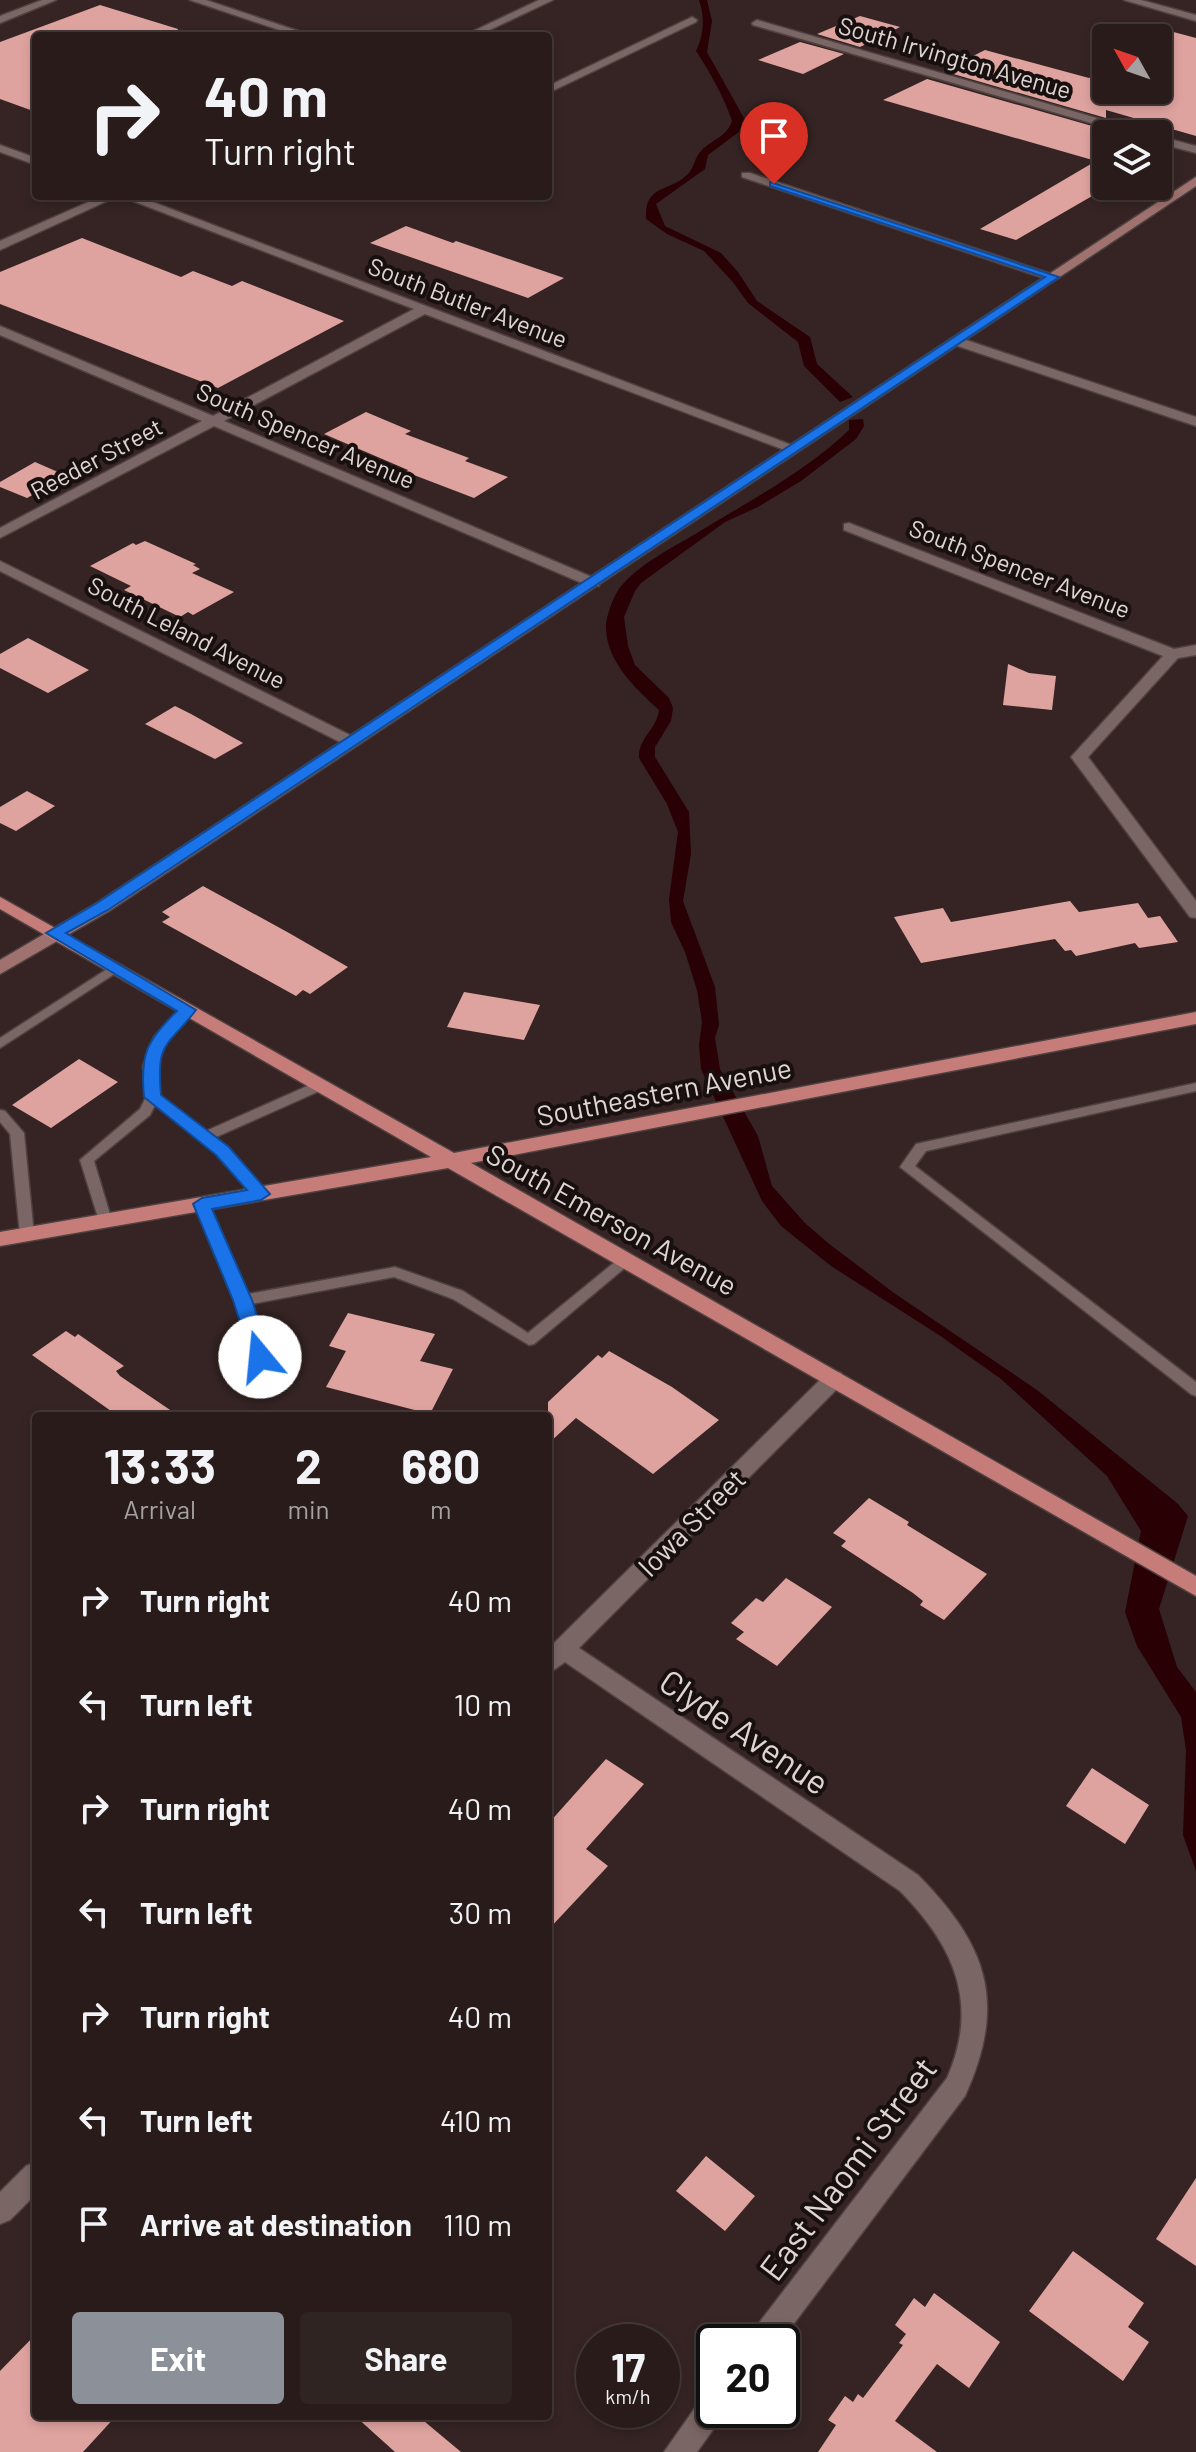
<!DOCTYPE html>
<html lang="en">
<head>
<meta charset="utf-8">
<style>
	:root { --surface:#281b1a; --page:#302423; --text:#f1f3f6; --muted:#a5a1a2; --line:#443939; --accent:#8c9099 }
	body { margin:0; font-family:Barlow,sans-serif; background:var(--page); color:var(--text); height:100vh; display:flex; flex-direction:column; font-size:30px; white-space:nowrap }
	* { box-sizing:border-box; margin:0 }
	p { font-size:26px; color:var(--muted) }
	.icon { flex:none; width:44px; height:44px; fill:none; stroke:currentColor; stroke-width:2; stroke-linecap:round; stroke-linejoin:round }
	.map { position:relative; flex:1; overflow:hidden }
	.details { position:absolute; left:32px; top:1412px; width:520px; height:1008px; display:flex; flex-direction:column; background:var(--surface); border-radius:8px; box-shadow:0 4px 12px #0003,0 0 0 2px var(--line) }
	.details>* { flex:none }
	.guide { position:absolute; left:32px; top:32px; width:520px; height:168px; border-radius:8px; box-shadow:0 4px 12px #0003,0 0 0 2px var(--line); background:#281b1a; color:var(--text); overflow:hidden }
	.needle { width:52px; rotate:310deg }
	.fabs { position:absolute; left:1092px; top:24px; display:grid; gap:16px }
	.fabs a { display:grid; place-items:center; width:80px; height:80px; border-radius:8px; background:var(--surface); box-shadow:0 4px 12px #0003,0 0 0 2px var(--line); font-size:40px }
	.speed { position:absolute; left:576px; top:2324px; display:flex; gap:16px; font-size:40px; font-weight:700; text-align:center }
	.speed>* { display:grid; place-content:center; width:104px; height:104px; border-radius:50%; background:var(--surface); box-shadow:0 4px 12px #0003,0 0 0 2px var(--line); line-height:1 }
	.speed small { font-size:20px; font-weight:400 }
	.speed .limit { border:4px solid #111; border-radius:12px; background:#fff; color:#111 }
	.pin { position:absolute; display:grid; place-items:center; width:68px; height:68px; color:#fff; margin:-82px -34px; border-radius:50% 50% 50% 0; rotate:-45deg; box-shadow:0 0 8px #0007 }
	.pin .icon { rotate:45deg }
	.me { position:absolute; width:88px; margin:-44px; rotate:343deg; stroke-linejoin:round; filter:drop-shadow(0 0 6px #0008) }
	.turn { display:flex; align-items:center; gap:28px; height:168px; padding:0 40px; font-size:36px }
	.turn .icon { width:104px; height:104px; stroke-width:2.5 }
	.turn b { display:block; font-size:56px; line-height:68px }
	.eta { display:flex; justify-content:space-evenly; align-items:center; height:136px; text-align:center }
	.eta b { font-size:48px; font-weight:700; line-height:56px }
	.cta { display:flex; gap:16px; margin-top:auto; padding:16px 40px }
	.cta a { flex:1; height:92px; border-radius:8px; background:var(--accent); color:#fff; font-size:32px; font-weight:700; line-height:92px; text-align:center }
	.cta a+a { background:var(--page); color:var(--text) }
	ul { padding:0; list-style:none }
	li { display:flex; align-items:center; gap:24px; height:104px; padding:0 40px }
	li div { flex:1 }
	li b { display:block; font-size:30px }
	li em { font-style:normal }
	.map>svg:first-child { display:block }
	.water { fill:#290003 }
	.building { fill:#dfa39f }
	.lines { fill:none; stroke-linecap:round; stroke-linejoin:round }
	.lane-casing { stroke:#4f4140; stroke-width:3 }
	.street-casing { stroke:#4f4140; stroke-width:3 }
	.secondary-casing { stroke:#4f4140; stroke-width:3 }
	.primary-casing { stroke:#4f4140; stroke-width:3 }
	.lane { fill:#7a6664; fill-rule:evenodd }
	.street { fill:#7a6664; fill-rule:evenodd }
	.secondary { fill:#a0726f; fill-rule:evenodd }
	.primary { fill:#c67d7a; fill-rule:evenodd }
	.route { fill:#1a73e8; stroke:#114b97; stroke-width:2 }
	.labels { text-anchor:middle; dominant-baseline:central; stroke-width:8; stroke-linejoin:round; paint-order:stroke }
	.far-street-label { font-size:24px; fill:#e1d5d4; stroke:#17100f }
	.street-label { font-size:28px; fill:#e1d5d4; stroke:#17100f }
	.near-street-label { font-size:34px; fill:#e1d5d4; stroke:#17100f }
</style>
</head>
<body>
<div class="map">
<svg width="1196" height="2452" viewBox="0 0 1196 2452">
	<rect width="100%" height="100%" fill="#352423"/>
	<!-- water -->
	<path class="water" d="M699,0H707L712,21L707,52L744,118L739,132L708,155L705,169L656,204L665,226L721,253L738,272L757,301L810,337L817,364L853,397L840,402L804,366L798,342L748,303L732,281L704,251L667,234L646,219C644,183 671,193 689,173C694,167 695,157 701,151C712,139 726,138 732,121C723,95 711,74 696,51C704,35 705,17 699,0Z
		M863,419L864,426L856,439L801,481L758,507L725,522L641,583L635,591L624,617L628,646L635,665L669,698L673,708L671,721L655,747V757L689,812L691,854L683,901L715,987L719,1025L715,1038L720,1069L758,1136L772,1186L805,1223L828,1243L894,1293L1037,1390L1177,1503L1188,1516L1159,1609L1177,1667L1196,1692V1871L1183,1835L1186,1750L1181,1717L1137,1646L1125,1612L1141,1531L1107,1476L1001,1379L939,1335L831,1266L781,1226L762,1201L701,1069L699,1045L702,1022L697,990L685,952L671,922L669,899L678,832L667,804L639,758C638,738 657,729 659,710C636,689 608,663 606,630C605,618 614,594 622,585C640,564 668,550 692,536C745,503 803,474 849,430V420Z"/>
	<!-- building -->
	<path class="building" d="M100,5L178,29L177,36H36V112L0,99V42Z
		M860,16L900,27L860,47L817,34Z
		M1166,30L1196,38V136L1106,110V118L943,71L985,50L1089,78L1106,68V90H1158V38H1154Z
		M800,42L844,54L803,74L758,60Z
		M927,79L1106,130V188L1016,240L980,229L1096,161L883,100Z
		M406,226L453,243L456,241L564,278L528,298L370,243Z
		M82,238L181,277L193,271L232,286L242,281L344,321L218,388L0,304V272Z
		M366,412L411,431L405,434L469,458L465,461L508,477L474,498L406,472L408,470L324,434Z
		M35,462L67,476L27,498L0,487V482Z
		M145,541L196,564L193,565L200,569L192,573L234,592L193,615L188,612L180,617L124,590L131,586L90,566L133,543L136,545Z
		M28,638L89,670L48,693L0,668V654Z
		M1008,664L1029,673L1056,676L1052,710L1003,705Z
		M175,706L191,714L243,743L215,759L145,724Z
		M27,791L55,806L16,831L0,823V807Z
		M203,886L289,933L348,967L310,994L303,990L296,996L162,922L170,917L162,912Z
		M1070,901L1079,912L1138,903L1148,918L1160,916L1178,942L1139,948L1135,943L1076,956L1071,950L1065,951L1055,939L921,963L894,917L943,908L951,922Z
		M464,992L540,1005L524,1040L447,1027Z
		M79,1059L118,1082L51,1128L12,1105Z
		M348,1313L435,1334L420,1361L453,1369L430,1414L326,1387L346,1351L329,1346Z
		M66,1331L75,1337L78,1334L124,1366L116,1371L120,1376L179,1416H118L32,1355Z
		M609,1351L672,1387L719,1420L653,1474L576,1418L548,1444V1402L598,1355L602,1358Z
		M869,1498L909,1522L907,1525L987,1574L944,1620L920,1605L923,1601L913,1593L841,1546L846,1541L833,1533Z
		M786,1578L832,1607L777,1666L736,1639L744,1632L731,1623L756,1598L763,1602Z
		M606,1759L644,1784L586,1849L608,1866L548,1930V1824Z
		M1092,1768L1149,1805L1125,1844L1066,1806Z
		M706,2156L755,2196L725,2231L676,2191Z
		M1196,2178V2266L1156,2239Z
		M1073,2251L1144,2303L1128,2327L1149,2342L1123,2381L1029,2311Z
		M934,2293L1000,2342L969,2388L937,2364L895,2421L937,2452H818L836,2425L828,2420L845,2396L853,2402L858,2394L863,2398L903,2345L899,2343L906,2334L895,2325L914,2298L925,2307Z
		M36,2334V2416H116L83,2452H0V2371Z
		M355,2416H418L461,2452H395Z"/>
	<g class="lines">
		<!-- lane casing -->
		<g class="lane-casing">
			<path id="lane" d="M115,964L121,968L119,971L0,1048V1038Z
				M187,1006L193,1010L166,1039L157,1066L159,1095L206,1131L314,1083L319,1082L326,1086L324,1089L214,1138L227,1148L266,1191L268,1194L261,1199L256,1197L217,1154L155,1105L150,1115L94,1161L112,1221L110,1224H100L80,1160L140,1109L146,1097L143,1066L154,1037L182,1007Z
				M1196,1083V1091L926,1151L915,1166L1196,1382V1396L1191,1394L900,1167L916,1144Z
				M0,1110L5,1111L24,1133L34,1235L27,1240L20,1235L10,1134L0,1122Z
				M202,1199L209,1204L248,1294L395,1267L463,1291L528,1333L621,1257H631L633,1261L534,1344L529,1345L453,1299L394,1277L251,1304L267,1357L265,1361H255L253,1357L236,1300L195,1204Z"/>
		</g>
		<!-- street casing -->
		<g class="street-casing">
			<path id="street" d="M42,0H56L0,23V16Z
				M190,0H206L313,36H297Z
				M539,0H553L477,36H463Z
				M1124,0H1141L1196,15V21Z
				M692,17L697,20L696,22L548,93V86Z
				M757,20L1145,132L1147,134H1129L753,25L752,23Z
				M1158,136L1196,146V153L1158,143Z
				M0,145L36,158V165L0,152Z
				M742,173H750L1060,277L1050,280L742,177Z
				M102,196H118L0,250V241Z
				M120,196H137L802,449L790,452L425,314L224,421L599,580V586H589L214,426L0,538V528L202,421L0,335V326L213,416L414,309Z
				M957,337L1196,417V426L952,344L951,341Z
				M849,523L1174,649L1196,645V655L1178,658L1088,757L1196,901V918L1190,917L1071,757L1163,656L844,530V524Z
				M0,561L358,739L360,742L358,745H346L0,571Z
				M834,1371L841,1373L845,1379L841,1385L579,1648L918,1875C988,1946 1007,2003 965,2096L780,2342H748L752,2332L947,2078C980,2003 954,1946 900,1891L565,1662L548,1674V1649L827,1373Z
				M36,2162V2194L10,2220L0,2224V2192L26,2166Z
				M714,2390V2410H727L697,2452H664L704,2395Z"/>
		</g>
		<!-- secondary casing -->
		<g class="secondary-casing">
			<path id="secondary" d="M1196,177V186L109,911L0,974V960L97,903Z"/>
		</g>
		<!-- primary casing -->
		<g class="primary-casing">
			<path id="primary" d="M0,897L454,1153L1196,1012V1024L471,1163L1196,1576V1596L448,1168L0,1246V1232L431,1157L0,909Z"/>
		</g>
		<!-- lane -->
		<use href="#lane" class="lane"/>
		<!-- street -->
		<use href="#street" class="street"/>
		<!-- secondary -->
		<use href="#secondary" class="secondary"/>
		<!-- primary -->
		<use href="#primary" class="primary"/>
	</g>
	<!-- route -->
	<path class="route" d="M770,182L1059,277L108,910L66,933L196,1010C167,1048 156,1040 161,1095L229,1147L270,1194L261,1200L212,1209L252,1300L270,1357L267,1362H253L233,1300L193,1204L202,1198L247,1190L216,1155L144,1097C140,1055 146,1041 177,1011L46,933L97,903L1045,277L770,186Z"/>
	<g class="labels">
		<!-- far-street labels -->
		<g class="far-street-label">
			<text transform="translate(955 57) rotate(16)">South Irvington Avenue</text>
			<text transform="translate(468 302) rotate(21)">South Butler Avenue</text>
			<text transform="translate(306 435) rotate(23)">South Spencer Avenue</text>
			<text transform="translate(96 458) rotate(-28)">Reeder Street</text>
			<text transform="translate(1020 568) rotate(21)">South Spencer Avenue</text>
			<text transform="translate(187 632) rotate(27)">South Leland Avenue</text>
		</g>
		<!-- street labels -->
		<g class="street-label">
			<text transform="translate(664 1091) rotate(-11)">Southeastern Avenue</text>
			<text transform="translate(612 1219) rotate(29)">South Emerson Avenue</text>
			<text transform="translate(691 1522) rotate(-45)">Iowa Street</text>
		</g>
		<!-- near-street labels -->
		<g class="near-street-label">
			<text transform="translate(745 1731) rotate(34)">Clyde Avenue</text>
			<text transform="translate(847 2168) rotate(-53)">East Naomi Street</text>
		</g>
	</g>
</svg>
<div class="fabs">
<a><svg class="needle" viewBox="-14 -14 28 28"><path d="M0-13l5 13h-10z" fill="#e53935"/><path d="M0 13l5-13h-10z" fill="#a5a1a2"/></svg></a>
<a><svg class="icon" aria-label="layers" viewBox="0 0 24 24"><path d="M12 4l9 5-9 5-9-5zM3 14l9 5 9-5"/></svg></a>
</div>
<div class="speed"><div>17<small>km/h</small></div><div class="limit">20</div></div>
<div class="pin" style="left:774px;top:184px;background:#d93025"><svg class="icon" aria-label="arrive" viewBox="0 0 24 24"><path d="M6 21V4h12l-3 4 3 4H6"/></svg></div>
<svg class="me" style="left:260px;top:1357px" viewBox="-20 -20 40 40"><circle r="19" fill="#fff"/><path d="M0-13L10 11 0 6-10 11z" fill="#1a73e8"/></svg>
<div class="guide">
<div class="turn"><svg class="icon" aria-label="right" viewBox="0 0 24 24"><path d="M7 20v-9h11M14 6l5 5-5 5"/></svg><div><b>40 m</b>Turn right</div></div>
</div>
<section class="details">
<div class="eta">
<div><b>13:33</b><p>Arrival</p></div>
<div><b>2</b><p>min</p></div>
<div><b>680</b><p>m</p></div>
</div>
<ul>
<li><svg class="icon" aria-label="right" viewBox="0 0 24 24"><path d="M7 20v-9h11M14 6l5 5-5 5"/></svg><div><b>Turn right</b></div><em>40 m</em></li>
<li><svg class="icon" aria-label="left" viewBox="0 0 24 24"><path d="M17 20v-9H6M10 6l-5 5 5 5"/></svg><div><b>Turn left</b></div><em>10 m</em></li>
<li><svg class="icon" aria-label="right" viewBox="0 0 24 24"><path d="M7 20v-9h11M14 6l5 5-5 5"/></svg><div><b>Turn right</b></div><em>40 m</em></li>
<li><svg class="icon" aria-label="left" viewBox="0 0 24 24"><path d="M17 20v-9H6M10 6l-5 5 5 5"/></svg><div><b>Turn left</b></div><em>30 m</em></li>
<li><svg class="icon" aria-label="right" viewBox="0 0 24 24"><path d="M7 20v-9h11M14 6l5 5-5 5"/></svg><div><b>Turn right</b></div><em>40 m</em></li>
<li><svg class="icon" aria-label="left" viewBox="0 0 24 24"><path d="M17 20v-9H6M10 6l-5 5 5 5"/></svg><div><b>Turn left</b></div><em>410 m</em></li>
<li><svg class="icon" aria-label="arrive" viewBox="0 0 24 24"><path d="M6 21V4h12l-3 4 3 4H6"/></svg><div><b>Arrive at destination</b></div><em>110 m</em></li>
</ul>
<div class="cta"><a>Exit</a><a>Share</a></div>
</section>
</div>
</body>
</html>
